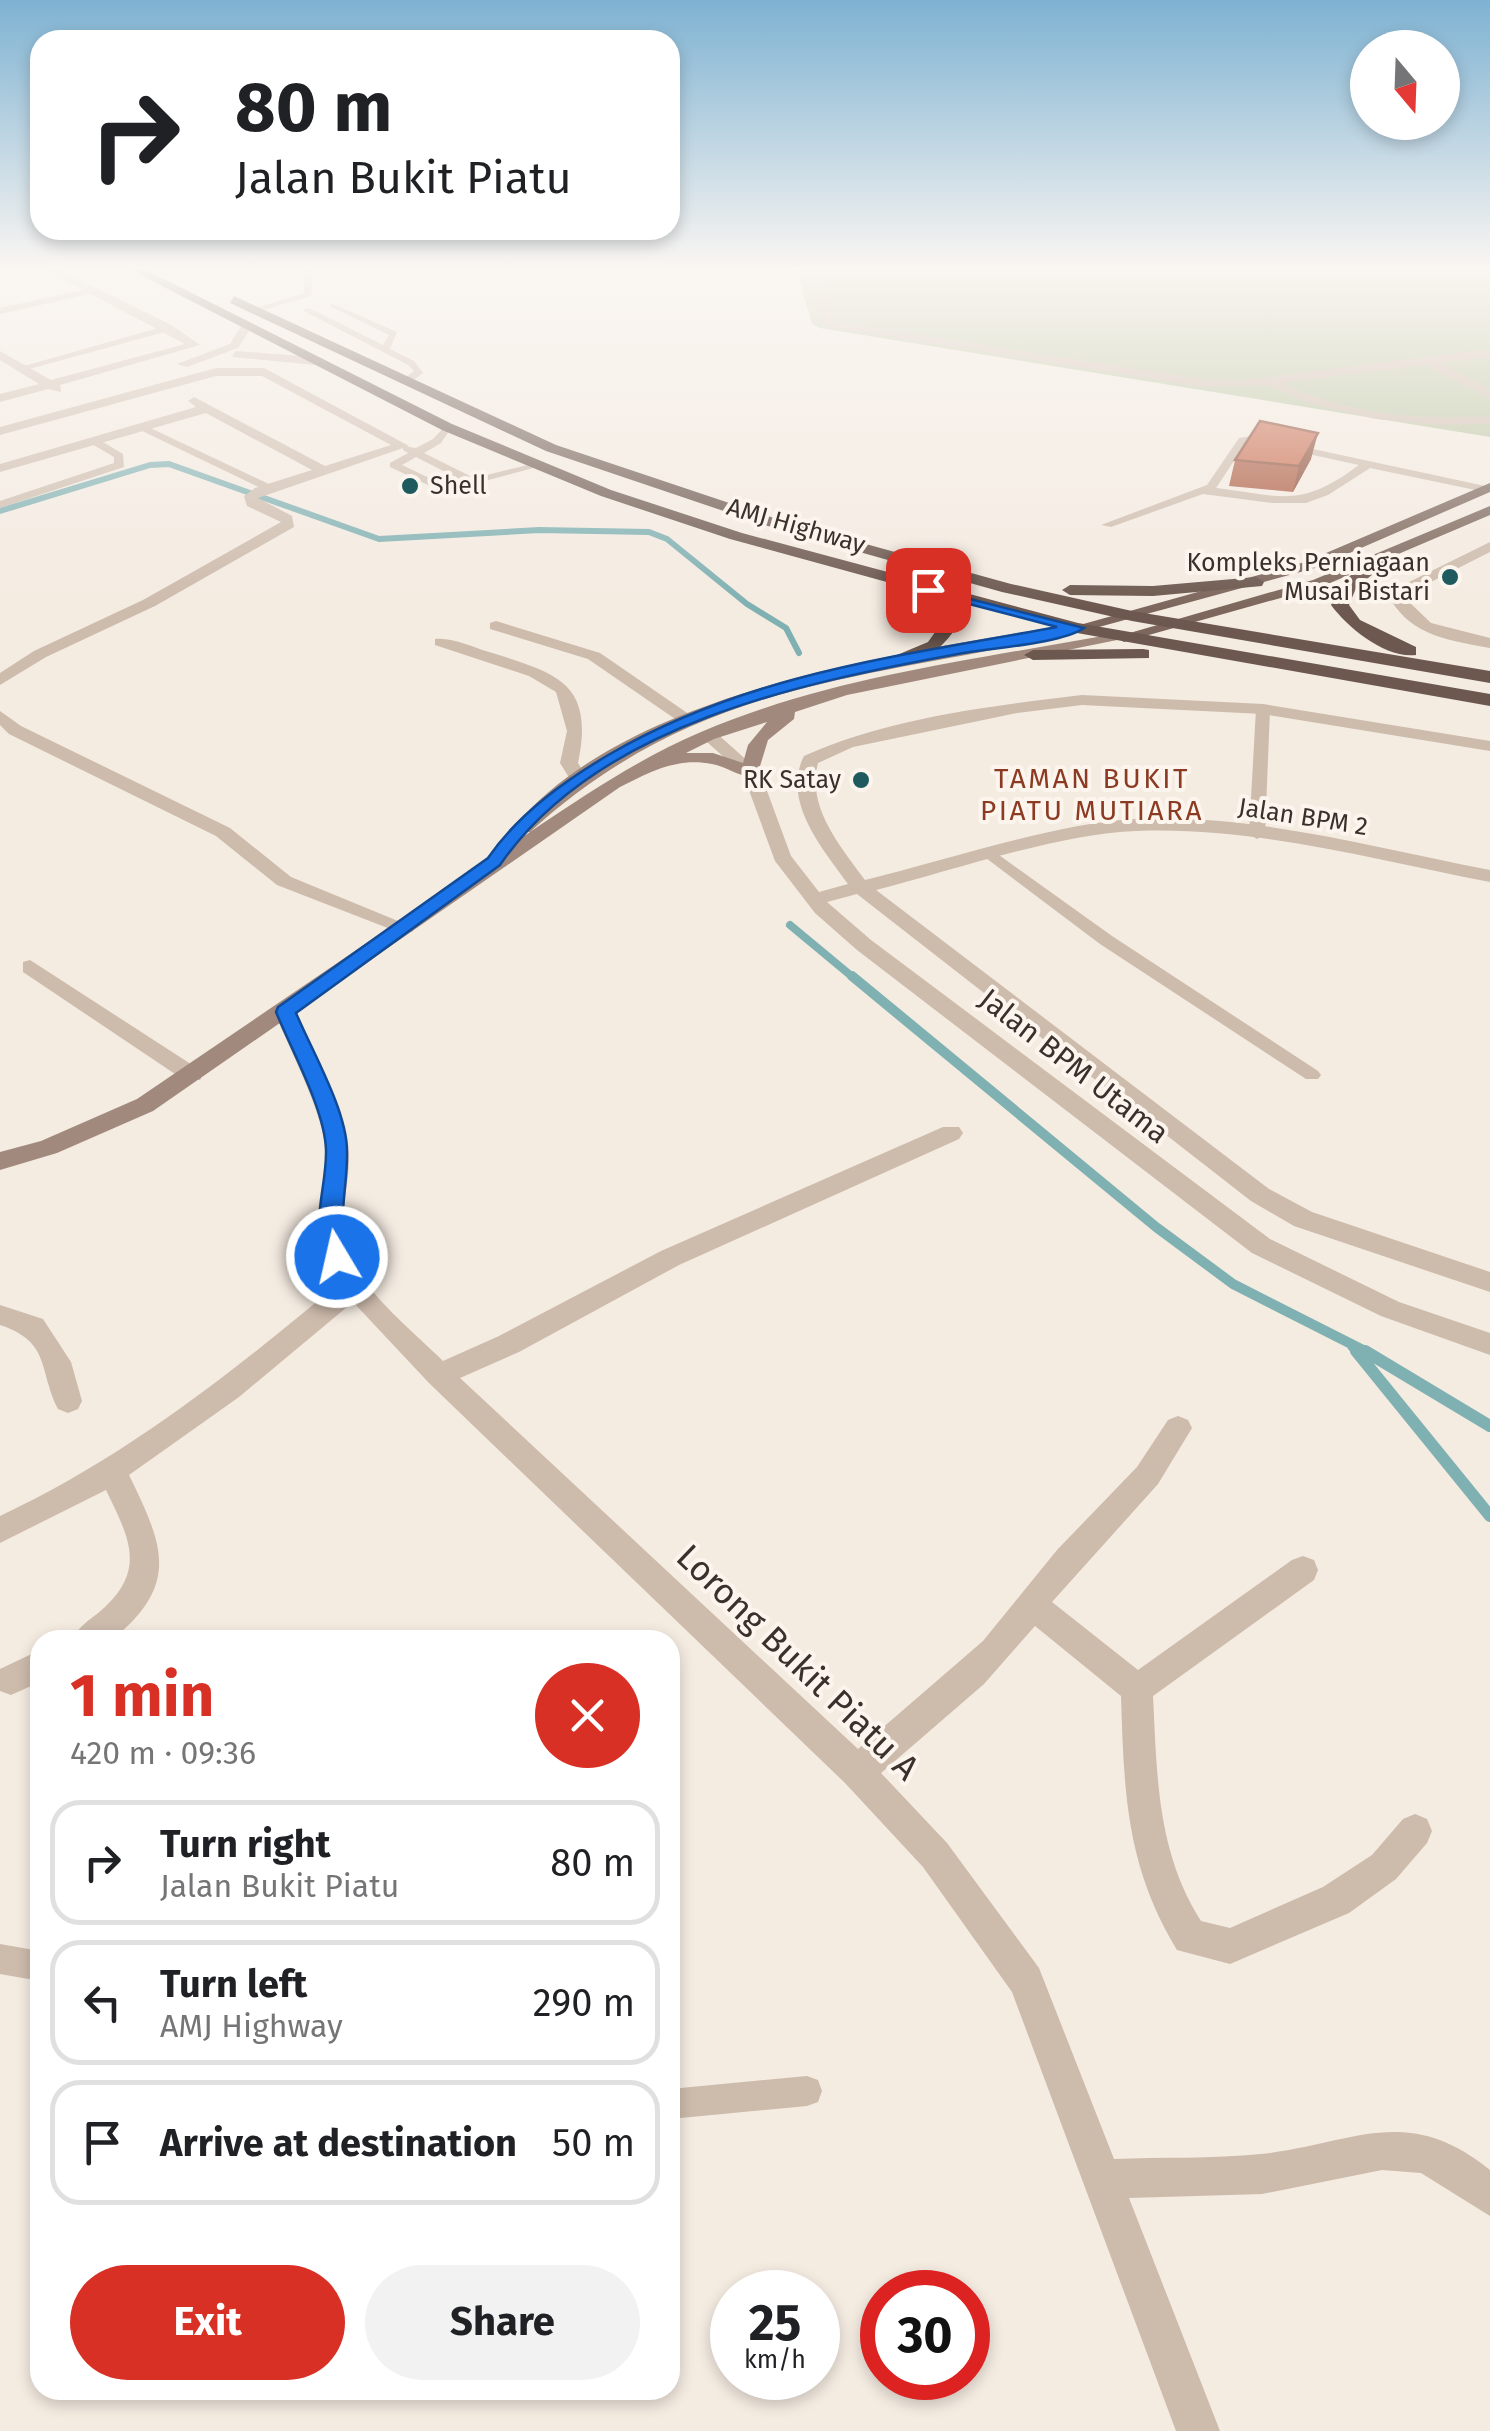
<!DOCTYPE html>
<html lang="en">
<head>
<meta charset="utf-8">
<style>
	:root { --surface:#fff; --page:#f2f2f2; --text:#202124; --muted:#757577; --line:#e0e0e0; --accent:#d93025 }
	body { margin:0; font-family:"Fira Sans",sans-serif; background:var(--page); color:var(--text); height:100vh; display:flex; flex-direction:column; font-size:38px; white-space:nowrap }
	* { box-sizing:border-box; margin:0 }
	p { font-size:32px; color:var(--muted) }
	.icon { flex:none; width:55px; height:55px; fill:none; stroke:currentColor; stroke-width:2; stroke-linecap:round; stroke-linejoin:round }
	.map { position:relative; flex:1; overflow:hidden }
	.panel { position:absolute; left:30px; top:1630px; width:650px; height:770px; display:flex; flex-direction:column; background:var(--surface); border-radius:30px; box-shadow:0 5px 15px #0003 }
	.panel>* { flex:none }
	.guide { position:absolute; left:30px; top:30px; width:650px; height:210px; border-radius:30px; box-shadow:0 5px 15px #0003; background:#fff; color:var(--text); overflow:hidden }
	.needle { width:65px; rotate:161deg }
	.controls { position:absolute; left:1350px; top:30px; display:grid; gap:20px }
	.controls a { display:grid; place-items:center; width:110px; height:110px; border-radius:50%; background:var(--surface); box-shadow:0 5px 15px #0003; font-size:50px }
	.speed { position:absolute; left:710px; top:2270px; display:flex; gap:20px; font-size:50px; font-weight:700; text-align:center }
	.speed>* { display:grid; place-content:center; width:130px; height:130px; border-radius:50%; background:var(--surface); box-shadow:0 5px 15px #0003; line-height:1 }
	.speed small { font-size:25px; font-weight:400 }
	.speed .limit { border:15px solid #d22; background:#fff; color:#111 }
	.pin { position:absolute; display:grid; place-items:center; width:85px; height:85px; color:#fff; margin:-42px; border-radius:20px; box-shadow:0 5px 15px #0006 }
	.me { position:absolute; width:110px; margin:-55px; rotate:351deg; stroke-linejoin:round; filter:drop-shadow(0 0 8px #0008) }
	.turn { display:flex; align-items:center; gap:35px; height:210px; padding:0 40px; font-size:45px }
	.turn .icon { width:130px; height:130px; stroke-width:2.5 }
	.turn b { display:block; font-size:70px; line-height:85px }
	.round { display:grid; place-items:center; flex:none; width:105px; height:105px; border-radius:52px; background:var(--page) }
	.overview { display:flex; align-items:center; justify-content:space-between; height:170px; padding:0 40px }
	h1 { font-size:60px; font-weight:700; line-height:75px; color:var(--accent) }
	.button { display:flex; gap:20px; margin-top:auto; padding:20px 40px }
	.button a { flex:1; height:115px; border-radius:60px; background:var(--accent); color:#fff; font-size:40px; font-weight:700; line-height:115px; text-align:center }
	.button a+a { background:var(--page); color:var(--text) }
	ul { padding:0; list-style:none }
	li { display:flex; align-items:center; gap:30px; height:125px; margin:0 20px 15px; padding:0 20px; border:5px solid var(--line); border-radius:30px }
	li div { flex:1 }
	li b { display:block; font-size:38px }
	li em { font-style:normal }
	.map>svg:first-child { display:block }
	.green { fill:#b8c4a0 }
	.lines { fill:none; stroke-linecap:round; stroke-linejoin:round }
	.stream-far3 { stroke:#7fb0b2; stroke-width:6 }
	.stream-far2 { stroke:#7fb0b2; stroke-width:8 }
	.stream-far1 { stroke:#7fb0b2; stroke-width:10 }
	.stream { stroke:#7fb0b2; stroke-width:12 }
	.service { fill:#cdbbac; fill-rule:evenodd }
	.minor { fill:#cdbbac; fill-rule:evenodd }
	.secondary { fill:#a18a7d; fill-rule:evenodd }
	.primary { fill:#7d675c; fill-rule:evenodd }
	.trunk { fill:#6c584f; fill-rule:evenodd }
	.wall { fill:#ac5a40 }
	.shaded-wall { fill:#8c4a34 }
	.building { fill:#c8694b; stroke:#8c4a34; stroke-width:2.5 }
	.route { fill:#1a73e8; stroke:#114b97; stroke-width:2.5 }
	.poi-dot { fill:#1f5a5e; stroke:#fbf5ee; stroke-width:4 }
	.labels { text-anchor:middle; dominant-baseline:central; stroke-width:8; stroke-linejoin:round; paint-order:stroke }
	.far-poi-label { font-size:25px; fill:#3b302b; stroke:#fbf5ee; text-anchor:end }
	.far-street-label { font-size:25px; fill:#3b302b; stroke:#fbf5ee }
	.far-neighbourhood-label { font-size:28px; letter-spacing:2.5px; fill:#8c3b22; stroke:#fbf5ee }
	.street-label { font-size:30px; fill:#3b302b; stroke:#fbf5ee }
	.near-street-label { font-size:35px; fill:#3b302b; stroke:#fbf5ee }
</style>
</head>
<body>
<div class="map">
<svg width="1490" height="2431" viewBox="0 0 1490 2431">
	<rect width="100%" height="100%" fill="#f4ebe1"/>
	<!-- green -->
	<path class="green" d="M796,267H1490V437L820,328L812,324Z"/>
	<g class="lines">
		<!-- stream-far3 -->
		<path class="stream-far3" d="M0,511L150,465L169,464L379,539L539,530L649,532L667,539L747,604L786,628L799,653"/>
		<!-- stream-far2 -->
		<path class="stream-far2" d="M790,925L855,979"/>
		<!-- stream-far1 -->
		<path class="stream-far1" d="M852,976L1156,1227L1233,1284L1369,1353
			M1352,1346L1358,1353"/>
		<!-- stream -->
		<path class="stream" d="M1356,1351L1490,1516
			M1365,1351L1490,1426"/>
		<!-- service -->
		<path class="service" d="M306,267H314L311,296L253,313V309L304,293Z
			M92,288L95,293L0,314V308Z
			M331,303L397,332L390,349L414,361L423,373L411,382H405V378L414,371L408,365L302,310L309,308L383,345L389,335L331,307Z
			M169,325L172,330L22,371L17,368Z
			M142,424L271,485L273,487L263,489L138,429Z
			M447,424L452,427L441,443L424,453L474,478L536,463L541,466L443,492L390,467V463L408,453L403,450V446L416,448L433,439ZM416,457L463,481L444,485L402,465Z
			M1252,436L1485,486L1490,490L1485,492L1370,468L1328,495L1306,503H1272L1203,494L1111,527L1101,525L1207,485L1239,438ZM1252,442L1359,465C1300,509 1282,496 1216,488L1246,443Z
			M90,439H98L123,454L124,467L0,508V501L114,463V457L90,443Z
			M1263,705L1270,709L1265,834L1257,839L1249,834L1256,709Z
			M992,850L1112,936L1318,1071L1321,1075L1318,1079H1306L1100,944L986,858V852Z
			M0,1944L40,1951V1981L0,1974Z
			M807,2076L818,2080L822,2091L818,2102L807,2106L670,2119V2089Z"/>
		<!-- minor -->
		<path class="minor" d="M40,267H54L173,326L200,345L60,385L61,392L48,389L0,402V394L39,384L0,360V351L51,380L185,344Z
			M804,267H814L837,322L1202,379L1238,381L1490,349V357L1440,363L1490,390V399L1426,365L1282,383C1344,414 1422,421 1490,416V424L1438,425L1376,419L1311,404L1267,385L1202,387L834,328L822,321Z
			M242,324L252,326L238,348L187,367L177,364L230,344Z
			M236,351L315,357L321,361L315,365L232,357Z
			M264,368L409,446L258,498L292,516L294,527L155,606L46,657L0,685V673L34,651L143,600L281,522L247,506L244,496L255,488L312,470L206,413L0,472V464L196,407L188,401L194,397L325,466L391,445L262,376H216L0,435V427L216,368Z
			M1490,542V552L1415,590L1407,600L1431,623L1490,638V648C1452,641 1412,636 1391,600L1405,584Z
			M496,621L600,653L696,719L681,723L588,659L490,629V623Z
			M435,639C452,637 472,647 489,652C556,673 595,682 578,763L588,780L585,784H573L560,763L567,731L556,692L529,676L435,645Z
			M1082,695L1263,704L1490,741V751L1263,714L1082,705L1017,713L853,747L818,763C806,807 841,847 865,880C947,860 1052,824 1134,819C1252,813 1375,848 1490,870V882C1375,860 1254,826 1136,831C1058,834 954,870 876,890L1269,1189L1312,1212L1490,1272V1292L1294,1226L1251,1201L857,894L827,902L871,940L1270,1239L1399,1302L1490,1333V1355L1381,1316L1252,1253L857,950L815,913L775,861L743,774L699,735L714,731L760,772L791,856L819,892L848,884C823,849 781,801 804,756C888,718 990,706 1082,695Z
			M0,711L21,726L230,828L291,877L415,928L412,932H398L277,885L216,836L9,734L0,725Z
			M30,960L200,1070L203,1075L200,1080H184L23,972V962Z
			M285,1004L296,1011C312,1051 344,1105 348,1146C353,1183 334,1217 348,1252C365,1294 411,1329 443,1361L499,1336L661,1251L943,1127H959L963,1133L959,1139L679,1265L519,1352L460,1378L858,1749L983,1641L1057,1550L1137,1467L1168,1420L1178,1416L1188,1420L1192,1428L1158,1484L1052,1602L1138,1670L1292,1560L1303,1556L1314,1560L1318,1570L1314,1580L1153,1696C1157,1776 1157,1852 1201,1921L1230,1928L1323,1887L1372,1855L1403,1819L1415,1814L1427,1819L1432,1831L1427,1843L1396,1879L1349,1913L1230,1964L1177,1950C1126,1866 1124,1792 1121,1696L1035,1626L984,1684L881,1773L947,1843L1039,1968L1114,2159C1162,2157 1213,2159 1261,2154C1353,2144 1406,2102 1490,2170V2216L1421,2173L1382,2170L1262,2194L1129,2198L1220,2431H1176L1012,1992L923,1867L845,1783L429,1383L353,1302L239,1397L129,1475C163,1545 181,1584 112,1640H72C79,1624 94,1618 106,1606C147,1567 127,1534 106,1490L0,1543V1516C126,1457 233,1372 339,1283C301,1217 327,1214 325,1149C324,1114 288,1046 274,1011Z
			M0,1305L43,1319L71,1362L82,1401L78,1409L68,1413L58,1409C38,1369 51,1342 0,1325Z
			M40,1650V1682L11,1695L0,1691V1669Z"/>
		<!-- secondary -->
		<path class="secondary" d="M1077,623L1083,625V631C872,680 701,676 530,832C585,795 640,758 701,732C834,675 983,659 1124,632L1132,637L847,695L795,712L794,719L768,740L757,776C741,779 728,767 712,764C677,757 650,772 620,787L153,1111L57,1153L0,1170V1152L41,1141L137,1099L530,832H516L513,828C629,687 907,653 1077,623ZM767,722L748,745L743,763L713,753H686L714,739Z"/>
		<!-- primary -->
		<path class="primary" d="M1490,483V492L1315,568L1077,633L1069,628L1305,562Z
			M1490,506V515L1323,586L1124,642L1116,637L1313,580Z"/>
		<!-- trunk -->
		<path class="trunk" d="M125,267H140L452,424L611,490L742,533L1078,623L1490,694V706L1077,633L918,590L951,615L956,628C942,648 923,666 897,663V655L928,642L938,628L937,621L902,595L900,591L905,587L730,539L601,496L442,430Z
			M234,296L556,445L786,522L1011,584L1132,611L1490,671V683L1132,621L1002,592L774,528L546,451L230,303Z
			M1382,552L1396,555L1356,588L1349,605L1360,620L1416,647V655C1386,659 1348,628 1331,605L1343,581Z
			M1256,577L1264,582L1262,586L1153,596L1070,595L1062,590L1070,585L1153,586Z
			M1143,649L1149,650V658L1033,660L1024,655L1033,650Z"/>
	</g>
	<!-- wall -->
	<path class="wall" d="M1311,459L1293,492L1229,486L1235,460Z"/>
	<!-- shaded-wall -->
	<path class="shaded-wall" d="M1318,433L1311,459L1293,492L1299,466Z"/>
	<!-- building -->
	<path class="building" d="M1260,421L1318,433L1299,466L1235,460Z"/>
	<!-- sky -->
	<linearGradient id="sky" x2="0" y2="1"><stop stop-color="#7eb2d2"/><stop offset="0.44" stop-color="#faf6f2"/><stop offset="1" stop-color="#faf6f2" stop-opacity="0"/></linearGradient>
	<rect width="1490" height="608" fill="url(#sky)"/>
	<!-- route -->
	<path class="route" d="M923,587L1084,628C1061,644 989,648 958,654C801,683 597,724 500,865L296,1013C312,1051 347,1111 347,1151C348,1189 336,1220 348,1257L337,1266L329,1264C308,1225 327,1190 326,1150C325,1110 291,1049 276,1012L278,1007L488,858C518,814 564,781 610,754C750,673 900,656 1057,627L923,592Z"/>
	<!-- markers -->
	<g class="poi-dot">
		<circle cx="410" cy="486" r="10"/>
		<circle cx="1450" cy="577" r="10"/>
		<circle cx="861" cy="780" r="10"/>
	</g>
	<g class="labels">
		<!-- far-poi labels -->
		<g class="far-poi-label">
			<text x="430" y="486" text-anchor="start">Shell</text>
			<text x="1430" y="563">Kompleks Perniagaan<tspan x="1430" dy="29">Musai Bistari</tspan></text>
			<text x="841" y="780">RK Satay</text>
		</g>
		<!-- far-street labels -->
		<g class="far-street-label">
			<text transform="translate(796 526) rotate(16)">AMJ Highway</text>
			<text transform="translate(1303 817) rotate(9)">Jalan BPM 2</text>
		</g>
		<!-- far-neighbourhood labels -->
		<g class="far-neighbourhood-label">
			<text x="1092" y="778">TAMAN BUKIT<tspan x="1092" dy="32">PIATU MUTIARA</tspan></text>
		</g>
		<!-- street labels -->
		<g class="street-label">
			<text transform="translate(1074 1066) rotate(38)">Jalan BPM Utama</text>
		</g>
		<!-- near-street labels -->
		<g class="near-street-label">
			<text transform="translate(798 1662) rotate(44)">Lorong Bukit Piatu A</text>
		</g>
	</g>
</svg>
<div class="controls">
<a><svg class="needle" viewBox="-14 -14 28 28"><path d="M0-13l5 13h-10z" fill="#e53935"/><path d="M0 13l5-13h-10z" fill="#757577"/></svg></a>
</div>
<div class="speed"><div>25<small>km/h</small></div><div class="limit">30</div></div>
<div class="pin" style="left:928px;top:590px;background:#d93025"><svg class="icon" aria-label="arrive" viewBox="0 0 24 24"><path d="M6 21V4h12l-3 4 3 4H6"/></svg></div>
<svg class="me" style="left:337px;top:1257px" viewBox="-20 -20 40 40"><circle r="17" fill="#1a73e8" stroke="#fff" stroke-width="3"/><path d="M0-11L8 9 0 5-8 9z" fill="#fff"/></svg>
<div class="guide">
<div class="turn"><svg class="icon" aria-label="right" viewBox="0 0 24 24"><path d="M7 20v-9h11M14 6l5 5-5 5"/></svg><div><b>80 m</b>Jalan Bukit Piatu</div></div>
</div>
<section class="panel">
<div class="overview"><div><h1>1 min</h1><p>420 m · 09:36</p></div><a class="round" style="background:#d93025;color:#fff"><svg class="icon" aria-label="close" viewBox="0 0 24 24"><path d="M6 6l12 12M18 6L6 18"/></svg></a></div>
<ul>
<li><svg class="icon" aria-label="right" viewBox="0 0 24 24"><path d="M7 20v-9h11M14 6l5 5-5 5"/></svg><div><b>Turn right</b><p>Jalan Bukit Piatu</p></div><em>80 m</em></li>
<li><svg class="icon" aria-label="left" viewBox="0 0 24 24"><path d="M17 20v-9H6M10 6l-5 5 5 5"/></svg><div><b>Turn left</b><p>AMJ Highway</p></div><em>290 m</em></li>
<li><svg class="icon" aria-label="arrive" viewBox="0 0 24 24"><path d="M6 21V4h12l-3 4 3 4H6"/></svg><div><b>Arrive at destination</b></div><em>50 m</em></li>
</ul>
<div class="button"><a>Exit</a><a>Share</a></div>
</section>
</div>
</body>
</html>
